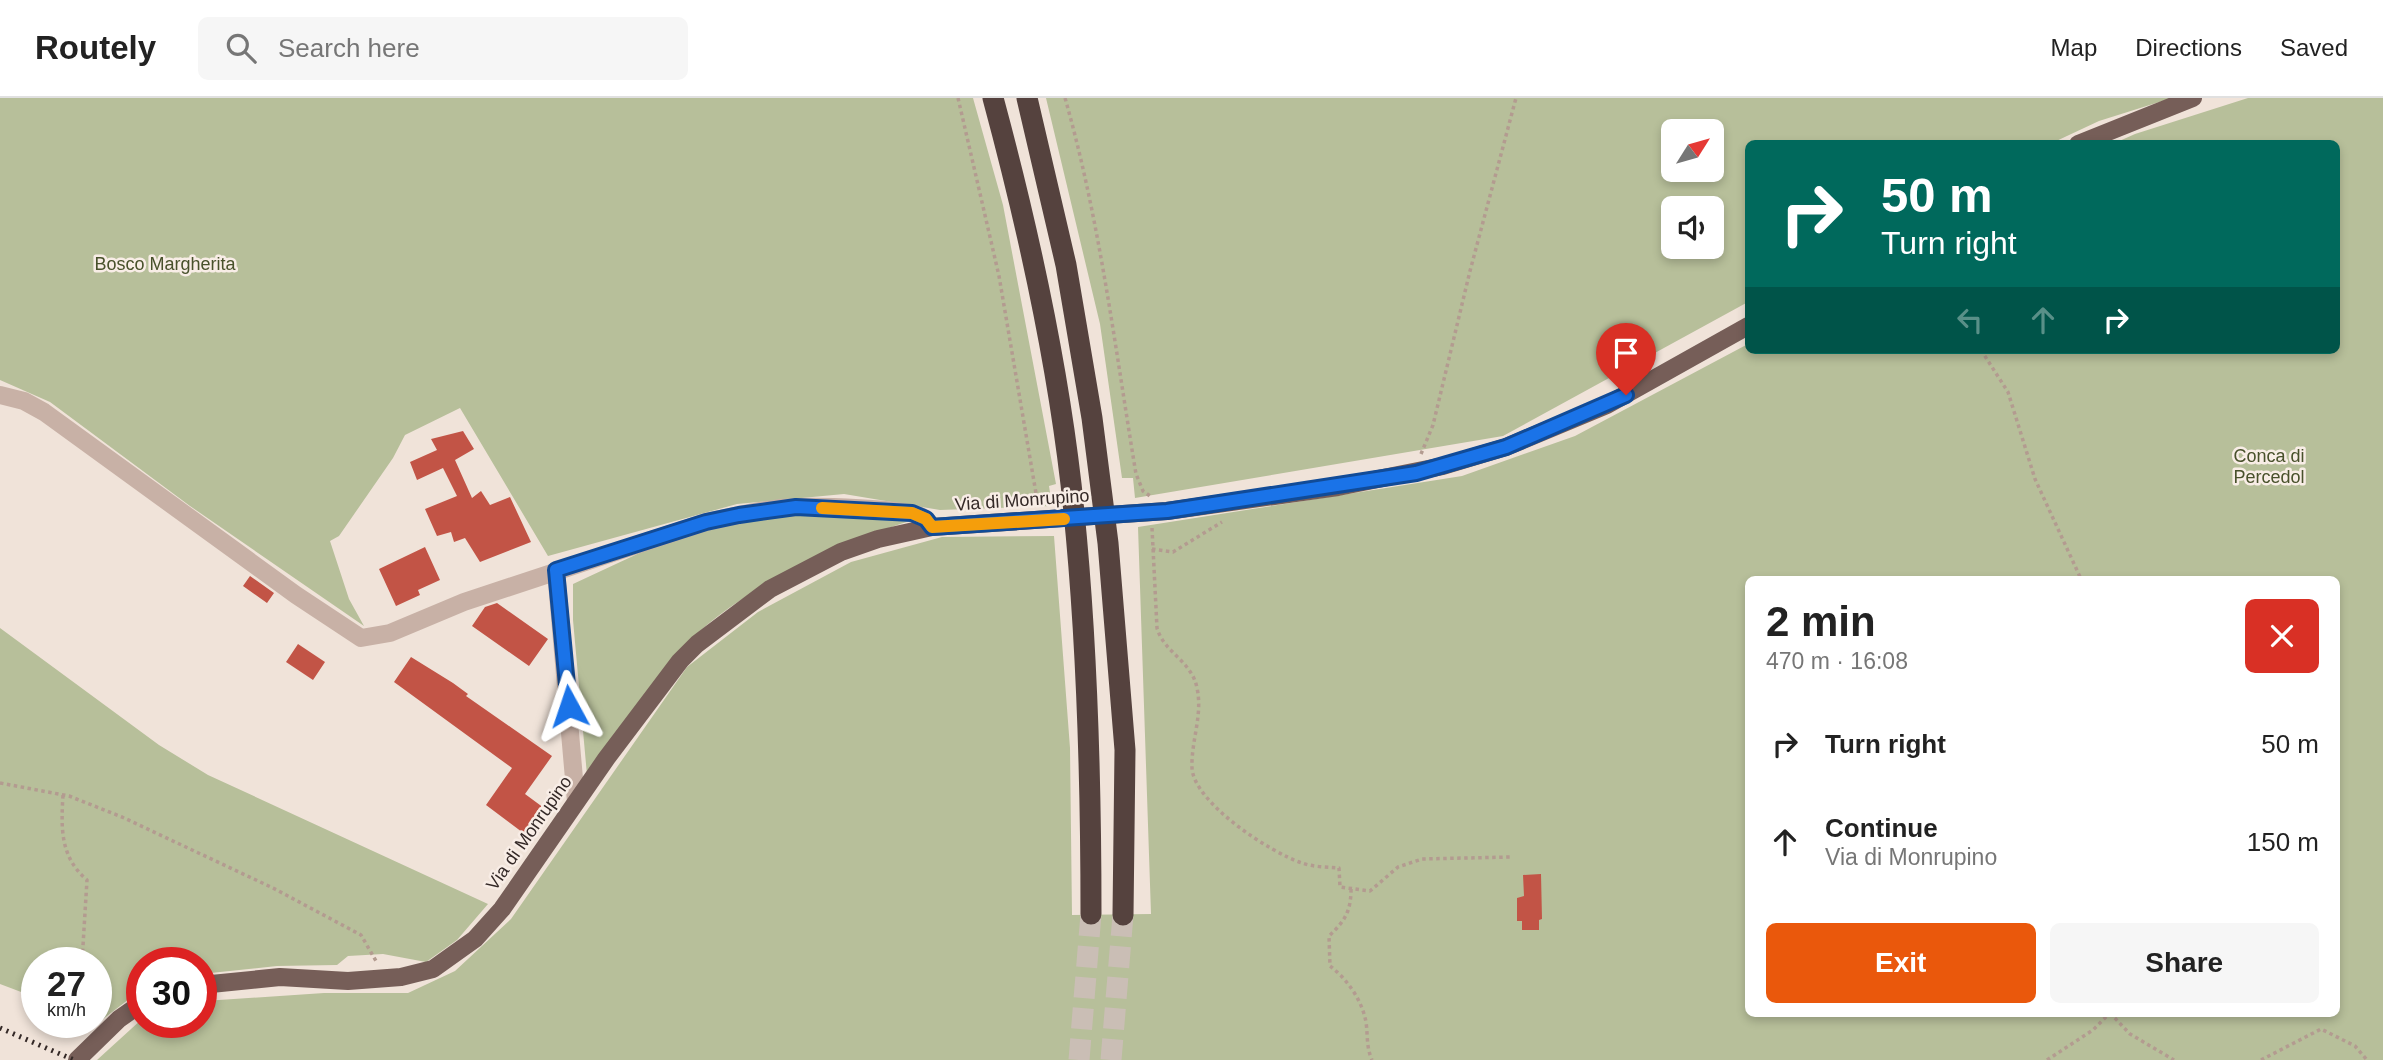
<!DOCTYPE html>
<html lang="en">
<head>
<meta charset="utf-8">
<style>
	:root { --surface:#fff; --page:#f6f6f6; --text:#222; --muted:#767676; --line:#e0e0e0; --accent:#ea580c }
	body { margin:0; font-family:Helvetica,sans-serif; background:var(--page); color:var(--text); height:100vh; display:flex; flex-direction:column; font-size:26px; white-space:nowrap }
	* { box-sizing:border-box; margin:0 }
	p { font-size:23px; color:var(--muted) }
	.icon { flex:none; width:38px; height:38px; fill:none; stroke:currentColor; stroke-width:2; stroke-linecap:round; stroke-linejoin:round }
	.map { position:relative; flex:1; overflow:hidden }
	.details { position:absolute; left:1745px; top:478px; width:595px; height:441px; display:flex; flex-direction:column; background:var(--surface); border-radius:10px; box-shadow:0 4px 10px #0003 }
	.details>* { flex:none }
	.top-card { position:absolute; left:1745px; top:42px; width:595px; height:214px; border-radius:10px; box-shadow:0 4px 10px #0003; background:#00695c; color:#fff; overflow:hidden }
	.needle { width:46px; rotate:53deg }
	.controls { position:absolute; left:1661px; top:21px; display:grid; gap:14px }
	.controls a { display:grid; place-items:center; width:63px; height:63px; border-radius:10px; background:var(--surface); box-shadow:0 4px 10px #0003; font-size:35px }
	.speed { position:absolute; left:21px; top:849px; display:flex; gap:14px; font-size:35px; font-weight:700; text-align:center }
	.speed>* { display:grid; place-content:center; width:91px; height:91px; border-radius:50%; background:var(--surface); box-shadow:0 4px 10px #0003; line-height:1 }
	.speed small { font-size:18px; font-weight:400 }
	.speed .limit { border:10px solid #d22; background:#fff; color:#111 }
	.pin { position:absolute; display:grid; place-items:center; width:60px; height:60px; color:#fff; margin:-72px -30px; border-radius:50% 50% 50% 0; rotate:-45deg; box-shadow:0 0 7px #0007 }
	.pin .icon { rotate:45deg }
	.me { position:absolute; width:77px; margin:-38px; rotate:355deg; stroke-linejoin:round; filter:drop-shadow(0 0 5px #0008) }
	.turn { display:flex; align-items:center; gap:24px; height:147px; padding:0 21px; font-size:32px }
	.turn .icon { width:91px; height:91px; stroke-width:2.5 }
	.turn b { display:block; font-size:49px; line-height:60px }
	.lanes { display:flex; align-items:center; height:66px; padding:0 21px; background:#0003; justify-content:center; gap:35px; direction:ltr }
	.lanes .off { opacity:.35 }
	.round { display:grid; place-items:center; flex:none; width:74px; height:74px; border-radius:10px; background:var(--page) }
	.head { display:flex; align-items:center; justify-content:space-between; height:119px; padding:0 21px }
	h1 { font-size:42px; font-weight:800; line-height:52px }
	.primary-button { display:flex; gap:14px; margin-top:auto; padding:14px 21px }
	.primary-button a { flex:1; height:80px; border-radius:10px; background:var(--accent); color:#fff; font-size:28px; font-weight:800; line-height:80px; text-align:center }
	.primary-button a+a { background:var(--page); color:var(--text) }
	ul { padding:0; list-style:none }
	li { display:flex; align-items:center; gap:21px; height:98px; padding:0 21px }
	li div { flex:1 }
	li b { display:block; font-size:26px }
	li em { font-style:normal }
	header { display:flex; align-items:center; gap:42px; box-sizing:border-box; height:98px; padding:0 35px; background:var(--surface); border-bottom:2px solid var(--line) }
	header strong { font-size:33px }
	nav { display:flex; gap:38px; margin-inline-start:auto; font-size:24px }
	.search { width:490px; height:63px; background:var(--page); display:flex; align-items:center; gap:18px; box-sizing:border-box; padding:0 24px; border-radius:10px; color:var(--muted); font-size:26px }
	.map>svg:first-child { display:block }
	.green { fill:#b7bf9a; fill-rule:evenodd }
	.building { fill:#c25446 }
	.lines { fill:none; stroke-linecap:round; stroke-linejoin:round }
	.highway-tunnel { stroke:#cabeb5; stroke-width:21; stroke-dasharray:21 10; stroke-linecap:butt }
	.path { stroke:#b39b90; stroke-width:3.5; stroke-dasharray:3.5 3.5; stroke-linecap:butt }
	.minor { stroke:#c8b1a6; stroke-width:18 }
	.major { stroke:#765e58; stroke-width:18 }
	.highway { stroke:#55423e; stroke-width:21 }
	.rail { stroke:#342927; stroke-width:5; stroke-dasharray:2 5; stroke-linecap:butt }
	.route-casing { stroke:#114b97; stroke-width:18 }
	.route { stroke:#1a73e8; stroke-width:12 }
	.slow { stroke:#f59e0b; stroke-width:12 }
	.labels { text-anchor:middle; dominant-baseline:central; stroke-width:5; stroke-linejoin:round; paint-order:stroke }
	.park-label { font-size:18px; fill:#48512b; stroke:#f8ede6 }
	.street-label { font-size:18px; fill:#342927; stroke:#f8ede6 }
</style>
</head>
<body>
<header>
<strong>Routely</strong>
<div class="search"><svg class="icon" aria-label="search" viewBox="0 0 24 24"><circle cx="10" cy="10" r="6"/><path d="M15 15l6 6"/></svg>Search here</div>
<nav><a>Map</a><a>Directions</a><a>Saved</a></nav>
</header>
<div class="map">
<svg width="2383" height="962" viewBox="0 0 2383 962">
	<rect width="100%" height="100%" fill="#f0e3d9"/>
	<!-- green -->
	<path class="green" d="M0,0H973L1003,107L1056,386L1049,388L1052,408L940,412L844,396L737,406L548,458L460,310L405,337L393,360L339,438L330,443L349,501L364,528L190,408L50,304L0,282Z
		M1046,0H2172L2099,23L2052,45L1748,46V204L1503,338L1135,400L1133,380H1122L1100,226ZM1673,33H1712V72H1673ZM1673,110H1712V149H1673Z
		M2248,0H2383V962H97L142,921V924H201L204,903L324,895H408L455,873L511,821L687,569L758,514L851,464L942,439L1054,438L1070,650L1072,817L1151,816L1138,429L1462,378L1575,338L1748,246V252H2336V46L2115,45L2135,36ZM1748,481H2336V915H1748Z
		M795,412L910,423C841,444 732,495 684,549C649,589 619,635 587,677L573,522V486L661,445L706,430Z
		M0,530L159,647L208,677L488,806L457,842L426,864L383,856L348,858L337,867L277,868L201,876V864H142V891L98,925L96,864H37V900L0,886Z"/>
	<!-- building -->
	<path class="building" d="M463,333L474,351L455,362L472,400L481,393L490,407L510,399L531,444L480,464L465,440L454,444L451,434L437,438L425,411L457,398L443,370L417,382L410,364L437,352L431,341Z
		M425,449L440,482L418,492L420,497L396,508L379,471Z
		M250,478L274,495L267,505L243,488Z
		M497,505L548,541L529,568L472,528L485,509Z
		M298,546L325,564L313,582L286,564Z
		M411,559L453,585L468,596L466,598L552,658L525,696L544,710L526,737L486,707L512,670L394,584Z
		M1541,776L1542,821L1539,822V832H1522V823H1517V800L1524,798L1523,777Z"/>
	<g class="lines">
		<!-- highway-tunnel -->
		<path class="highway-tunnel" d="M1079,962L1091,816
			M1111,962L1123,817"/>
		<!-- path -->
		<path class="path" d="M958,0L999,178L1038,407
			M1065,0C1100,123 1115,250 1136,376L1143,393L1150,398
			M1981,252L2008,294L2035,381L2081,481
			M1421,356L1433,327L1470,173L1516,0
			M1152,430L1157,530C1164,555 1192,563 1197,590C1203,617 1191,643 1192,670C1194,705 1271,755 1302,765C1313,769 1327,769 1339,770L1340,789L1370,793L1398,769L1422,761L1510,759
			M1152,451L1173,454L1222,424
			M0,685L69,698L122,719L273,790L361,837L376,863
			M63,697C61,730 60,759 87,782L82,864
			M1351,791C1351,813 1345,823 1329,838L1330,868C1347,881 1362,902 1366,924C1368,938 1366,948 1372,962
			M2110,915L2130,936L2174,962
			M2047,962L2093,932L2110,915
			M2261,962L2321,931L2355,948L2367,962"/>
		<!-- minor -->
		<path class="minor" d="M0,297L24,303L44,314L296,497L361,540L390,535L464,504L706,424C735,418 766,410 796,409C817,408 904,410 920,418C926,420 928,424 932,429
			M556,473L576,704"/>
		<!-- major -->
		<path class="major" d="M2078,46L2193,0
			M201,887L280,879L348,883L401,879L433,871L475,841L502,811L606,661L680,563L697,546L770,491L841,454L878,441L932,429L1167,413L1338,389L1443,368L1506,349L1607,307L1748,228
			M77,962L119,921L142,905"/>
		<!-- highway -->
		<path class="highway" d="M993,0C1027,126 1056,256 1071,386C1087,528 1091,672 1091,816
			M1027,0L1066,167L1092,320L1108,445L1125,652L1123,817"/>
		<!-- rail -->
		<path class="rail" d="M0,930L74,962"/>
	</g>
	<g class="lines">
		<!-- route casing -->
		<g class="route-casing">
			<path id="route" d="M569,608L556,472L706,424L739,417L796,409L912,415L926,421L932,429L1167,413L1416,375L1506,349L1626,297"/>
		</g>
		<!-- route -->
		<use href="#route" class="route"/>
		<!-- slow -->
		<path class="slow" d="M822,410L912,415L926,421L932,429L1064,421"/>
	</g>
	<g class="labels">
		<!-- park labels -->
		<g class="park-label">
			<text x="165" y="166">Bosco Margherita</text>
			<text x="2269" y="358">Conca di<tspan x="2269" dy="21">Percedol</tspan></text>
		</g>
		<!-- street labels -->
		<g class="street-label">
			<text transform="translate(1022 402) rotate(-4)">Via di Monrupino</text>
			<text transform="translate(529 735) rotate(-55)">Via di Monrupino</text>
		</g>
	</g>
</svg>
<div class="controls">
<a><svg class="needle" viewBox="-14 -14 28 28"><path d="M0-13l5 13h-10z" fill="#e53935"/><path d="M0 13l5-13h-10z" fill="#767676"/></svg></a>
<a><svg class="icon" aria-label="sound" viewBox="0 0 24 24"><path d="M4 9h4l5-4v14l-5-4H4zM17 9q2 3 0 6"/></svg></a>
</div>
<div class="speed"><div>27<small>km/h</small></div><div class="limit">30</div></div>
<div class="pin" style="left:1626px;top:297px;background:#d93025"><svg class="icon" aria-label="arrive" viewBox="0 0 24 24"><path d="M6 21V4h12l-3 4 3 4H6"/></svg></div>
<svg class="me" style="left:569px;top:608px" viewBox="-20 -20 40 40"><path d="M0-17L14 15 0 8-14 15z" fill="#1a73e8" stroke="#fff" stroke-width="4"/></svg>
<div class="top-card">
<div class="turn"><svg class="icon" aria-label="right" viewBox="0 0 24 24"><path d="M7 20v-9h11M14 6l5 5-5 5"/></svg><div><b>50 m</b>Turn right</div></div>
<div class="lanes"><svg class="icon off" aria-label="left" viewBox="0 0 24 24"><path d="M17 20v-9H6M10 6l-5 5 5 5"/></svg><svg class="icon off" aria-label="ahead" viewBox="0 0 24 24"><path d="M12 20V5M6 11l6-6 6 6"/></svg><svg class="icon" aria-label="right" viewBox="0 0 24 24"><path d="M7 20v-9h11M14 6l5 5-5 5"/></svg></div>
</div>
<section class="details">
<div class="head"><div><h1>2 min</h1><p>470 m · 16:08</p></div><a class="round" style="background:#d93025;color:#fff"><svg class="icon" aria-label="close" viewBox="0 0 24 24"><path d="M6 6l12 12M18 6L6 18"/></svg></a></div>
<ul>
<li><svg class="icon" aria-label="right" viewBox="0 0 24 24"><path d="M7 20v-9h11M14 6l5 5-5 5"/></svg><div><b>Turn right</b></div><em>50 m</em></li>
<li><svg class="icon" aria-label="ahead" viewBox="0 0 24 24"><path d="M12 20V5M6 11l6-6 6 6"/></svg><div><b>Continue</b><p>Via di Monrupino</p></div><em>150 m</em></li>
</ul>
<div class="primary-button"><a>Exit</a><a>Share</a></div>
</section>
</div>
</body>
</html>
